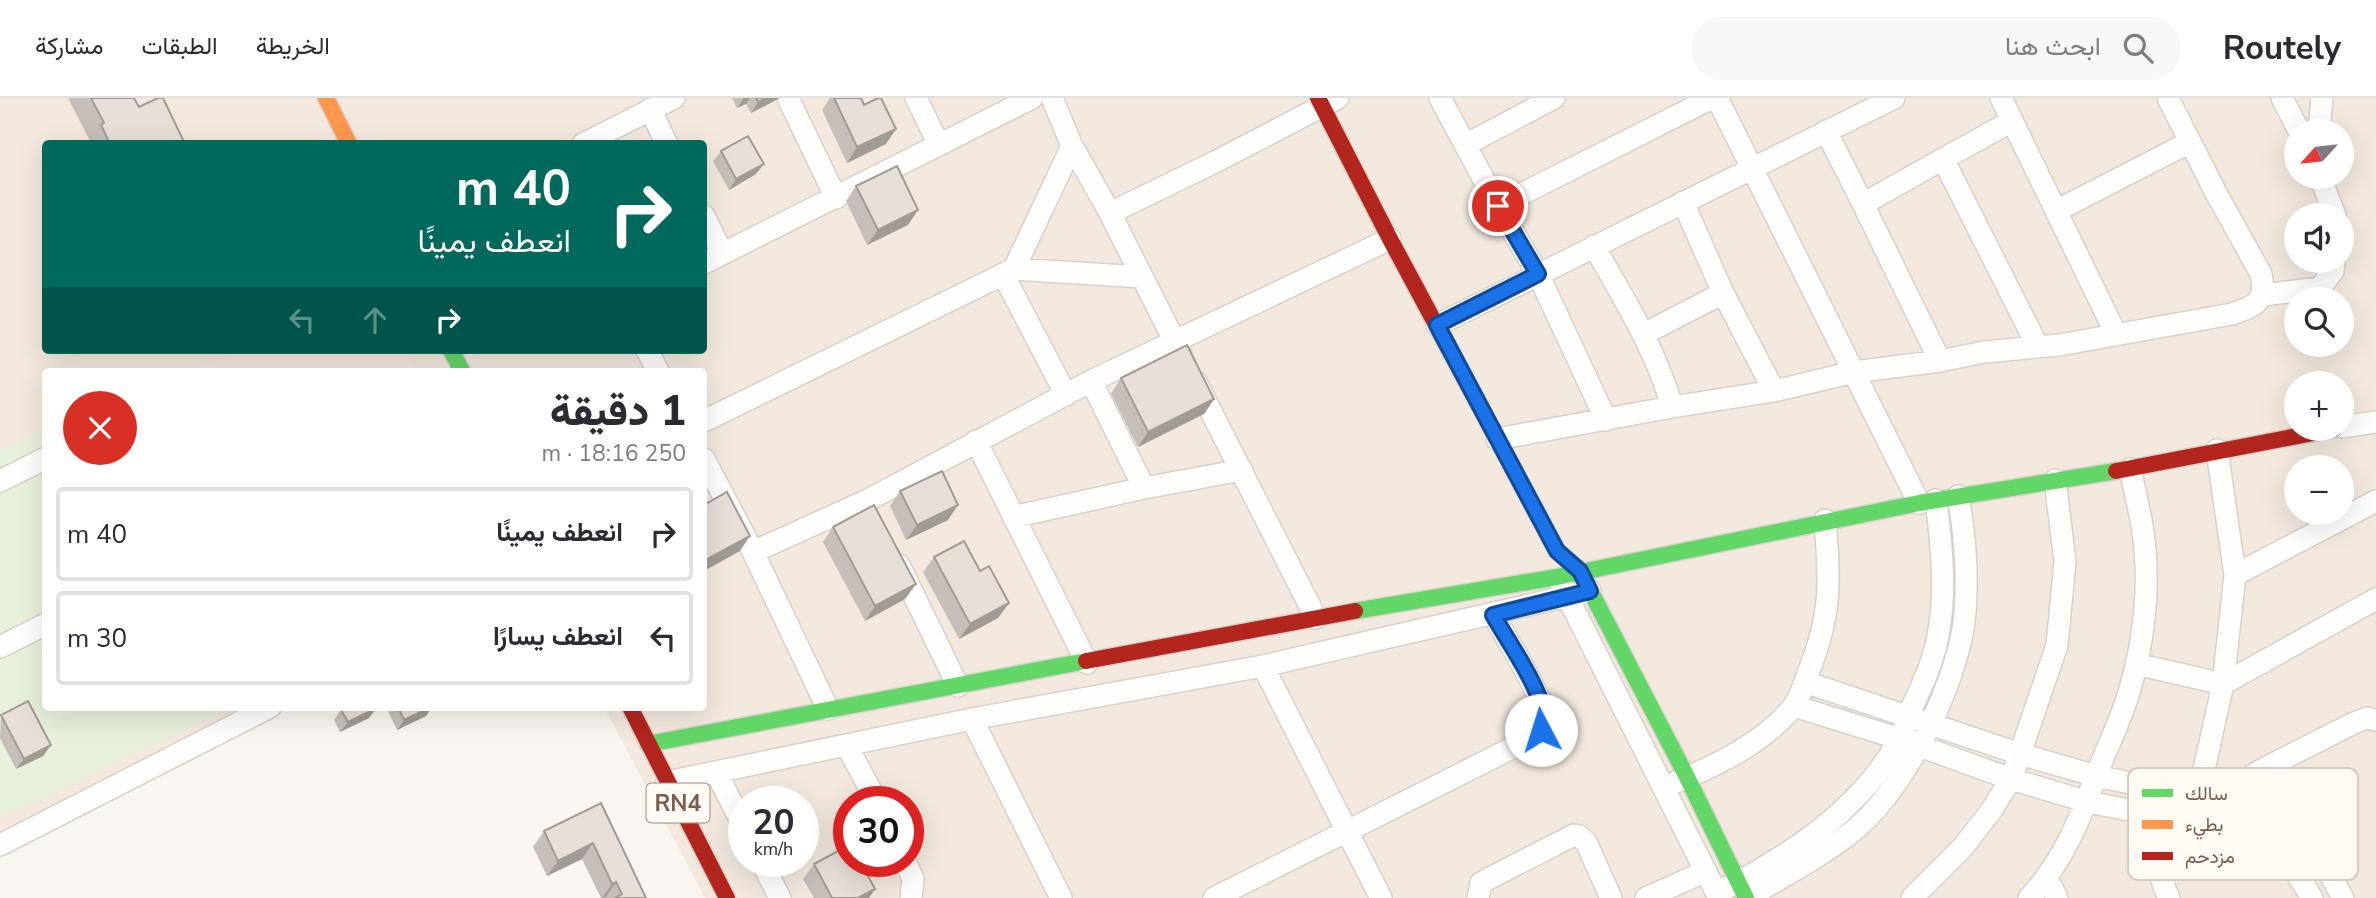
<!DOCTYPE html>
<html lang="ar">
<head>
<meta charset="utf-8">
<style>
	:root { --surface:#fff; --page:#f7f7f7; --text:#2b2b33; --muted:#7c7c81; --line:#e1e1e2 }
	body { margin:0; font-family:"Nunito Sans",Vazirmatn,sans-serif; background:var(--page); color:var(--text); direction:rtl; height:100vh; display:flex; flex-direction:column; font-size:26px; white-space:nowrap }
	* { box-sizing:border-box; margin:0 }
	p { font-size:23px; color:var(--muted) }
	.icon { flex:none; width:38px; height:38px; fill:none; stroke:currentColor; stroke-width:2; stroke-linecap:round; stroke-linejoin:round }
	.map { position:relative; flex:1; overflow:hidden; direction:ltr }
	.panel { position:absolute; left:42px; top:270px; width:665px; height:343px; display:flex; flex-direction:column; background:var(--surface); border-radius:7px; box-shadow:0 7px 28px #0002; direction:rtl }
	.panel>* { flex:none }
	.top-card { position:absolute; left:42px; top:42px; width:665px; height:214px; border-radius:7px; box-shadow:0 7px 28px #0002; direction:rtl; background:#00695c; color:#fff; overflow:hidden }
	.needle { width:46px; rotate:243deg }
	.fabs { position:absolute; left:2284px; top:21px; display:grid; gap:14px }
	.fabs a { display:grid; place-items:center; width:70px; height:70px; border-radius:50%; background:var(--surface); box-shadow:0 7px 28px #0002; font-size:35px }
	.speed { position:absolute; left:728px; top:688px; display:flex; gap:14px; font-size:35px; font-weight:700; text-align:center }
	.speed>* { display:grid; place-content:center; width:91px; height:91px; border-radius:50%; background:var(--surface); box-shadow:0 7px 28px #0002; line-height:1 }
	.speed small { font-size:18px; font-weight:400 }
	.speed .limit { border:10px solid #d22; background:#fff; color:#111 }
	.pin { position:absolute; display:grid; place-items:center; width:60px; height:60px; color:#fff; margin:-30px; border:4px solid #fff; border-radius:50%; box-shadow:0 2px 7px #0007 }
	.me { position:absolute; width:77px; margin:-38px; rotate:355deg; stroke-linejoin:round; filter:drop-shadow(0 0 5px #0008) }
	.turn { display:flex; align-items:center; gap:24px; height:147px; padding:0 21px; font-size:32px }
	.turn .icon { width:91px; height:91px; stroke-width:2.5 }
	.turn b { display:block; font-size:49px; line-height:60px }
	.lanes { display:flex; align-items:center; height:66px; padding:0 21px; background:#0003; justify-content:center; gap:35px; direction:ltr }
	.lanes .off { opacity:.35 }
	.round { display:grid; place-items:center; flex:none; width:74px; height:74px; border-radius:37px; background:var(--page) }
	.summary { display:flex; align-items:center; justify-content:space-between; height:119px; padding:0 21px }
	h1 { font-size:42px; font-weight:800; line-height:52px }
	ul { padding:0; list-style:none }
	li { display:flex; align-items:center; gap:21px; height:94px; margin:0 14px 10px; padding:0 7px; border:4px solid var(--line); border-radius:7px }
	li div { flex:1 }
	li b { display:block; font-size:26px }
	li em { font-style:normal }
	header { display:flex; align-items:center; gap:42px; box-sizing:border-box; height:98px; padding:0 35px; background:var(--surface); border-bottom:2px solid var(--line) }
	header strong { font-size:33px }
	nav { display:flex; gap:38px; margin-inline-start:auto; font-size:24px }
	.search { width:490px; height:63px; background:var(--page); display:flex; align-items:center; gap:18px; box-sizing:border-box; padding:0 24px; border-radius:38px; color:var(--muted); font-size:26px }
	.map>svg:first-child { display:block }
	.residential { fill:#f2e8de; fill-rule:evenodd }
	.commercial { fill:#f6e8e1 }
	.green { fill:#e7f0db }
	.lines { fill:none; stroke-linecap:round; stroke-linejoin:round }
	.street-casing { stroke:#d7d1cb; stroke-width:24 }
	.fast-casing { stroke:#d9d2cb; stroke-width:19 }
	.slow-casing { stroke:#d9d2cb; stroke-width:19 }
	.jam-casing { stroke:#d9d2cb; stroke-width:19 }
	.street { stroke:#fefefd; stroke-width:21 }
	.fast { stroke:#63d668; stroke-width:16 }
	.slow { stroke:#ff974d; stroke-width:16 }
	.jam { stroke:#b3261e; stroke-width:16 }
	.wall { fill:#c6bfb9 }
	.shaded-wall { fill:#a19b96 }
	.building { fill:#e6ded7; stroke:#a19b96; stroke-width:2 }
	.route-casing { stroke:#114b97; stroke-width:18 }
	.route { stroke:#1a73e8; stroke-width:12 }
	.labels { text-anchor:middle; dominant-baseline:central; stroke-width:7; stroke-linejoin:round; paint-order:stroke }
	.shield { fill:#fffaf3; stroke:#a28b7f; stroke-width:2 }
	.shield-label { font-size:23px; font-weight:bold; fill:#7a5c4d }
	.key { fill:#fffaf3; stroke:#d7cbc1; stroke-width:2 }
	.key-label { font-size:19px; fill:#7a5c4d }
</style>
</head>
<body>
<header>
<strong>Routely</strong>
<div class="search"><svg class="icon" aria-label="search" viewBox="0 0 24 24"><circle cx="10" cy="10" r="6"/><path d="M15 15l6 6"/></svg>ابحث هنا</div>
<nav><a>الخريطة</a><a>الطبقات</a><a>مشاركة</a></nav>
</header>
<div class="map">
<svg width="2376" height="800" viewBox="0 0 2376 800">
	<rect width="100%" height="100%" fill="#f9f5f0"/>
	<!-- residential -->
	<path class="residential" d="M0,0H2376V800H705L604,609H704V273H46V609H278L0,747ZM2296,33H2342V79H2296ZM46,46H704V252H46ZM2296,117H2342V163H2296ZM2296,201H2342V247H2296ZM2296,285H2342V331H2296ZM2296,369H2342V415H2296ZM744,704H803V763H744ZM849,704H908V763H849Z"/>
	<!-- commercial -->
	<path class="commercial" d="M240,252H406L417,273H196Z"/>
	<!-- green -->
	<path class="green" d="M45,331L46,609H222L224,614L0,719V353Z"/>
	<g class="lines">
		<!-- street casing -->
		<g class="street-casing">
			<path id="street" d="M788,0L836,100
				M916,0L939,47
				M1052,0L1072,48L1110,115L1181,256
				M1440,0L1498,108L1538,176L1606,322
				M1717,0L1919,405
				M2001,0L2116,236
				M2282,0L2299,33
				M650,11L667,46
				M2012,23L1943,61L2038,249
				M1826,33L1863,106L1943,61
				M2319,33L2322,0
				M583,46L674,0
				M1465,47L1554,0
				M2320,79L2335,117
				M1863,106L1940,263
				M1498,108L1712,0
				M2056,113L2190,44
				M1110,115L1215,64L1338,0
				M704,118L722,155
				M1594,148C1623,200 1656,251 1672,309L1774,293L1723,195L1683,104
				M704,165L1032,0
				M1014,171L1072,48
				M1003,176L1066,297
				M2263,197L2320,190L2333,173L2334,163
				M1437,227L1894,0
				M1644,236L1723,195
				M647,252L658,273
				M1091,283L1144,390
				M1196,284L1316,520
				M1774,293L1854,274L1940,263L1984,254L2059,247L2232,216C2256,208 2267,203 2261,176L2216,95L2168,0
				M704,323L1014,171L1142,179
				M2342,329L2376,324
				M1497,341L1672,309
				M976,343L1087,565
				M704,361L753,454L828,611
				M0,383L46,360
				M1013,419L1144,390L1242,372
				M753,454L868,402L1091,283L1390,141
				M899,467L958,588
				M2235,477L2376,403
				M1561,486L1719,800
				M0,549L46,526
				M2136,566L2223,586L2376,501
				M1263,568L1381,800
				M1805,584L2020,656L2096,678L2198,699L2301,749L2328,773L2343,800
				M1794,608L1900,641L2011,681L2088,704L2159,718L2248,748L2286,767L2297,776L2312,800
				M972,621L1061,800
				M847,648L877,704
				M716,674L744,729
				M667,684L972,621L1263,568L1590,493
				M1676,684C1718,667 1763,645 1793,609C1800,600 1804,586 1808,575C1832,516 1830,484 1825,422
				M2198,699L2223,586L2235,477L2217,352
				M2208,704L2265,670L2354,625L2367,620L2376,622
				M2159,718C2156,749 2155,771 2169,800
				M0,747L270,609
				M761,763L780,800
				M905,763L913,781L911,800
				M2047,781L2057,800
				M1717,795C1788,759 1858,714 1898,644C1904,633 1907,620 1912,609C1918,596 1924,584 1929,570C1949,516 1943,458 1936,402
				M1214,800L1532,640C1538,635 1543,630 1544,622C1547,603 1504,536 1493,517
				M1478,800L1481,785L1488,781L1574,737L1579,738L1586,744L1611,800
				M1646,800L1706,773
				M1747,800C1785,777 1825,757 1859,728C1908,685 1960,580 1965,515C1968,476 1965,436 1958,398
				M1912,800L1963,749L1991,713L2011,681L2020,656L2057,547L2065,464L2055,382
				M2029,800C2063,764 2080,721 2097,675C2108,647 2122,620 2130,591C2145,540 2151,481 2142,428C2139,409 2134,390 2130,371"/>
		</g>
		<!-- fast casing -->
		<g class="fast-casing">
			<path id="fast" d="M451,252L462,273
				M1485,318L1557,452L1580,473L1687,679L1746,800
				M1355,513L1557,479L1919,405L2116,373
				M648,646L1086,563"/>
		</g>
		<!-- slow casing -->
		<g class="slow-casing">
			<path id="slow" d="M326,0L349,46"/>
		</g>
		<!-- jam casing -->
		<g class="jam-casing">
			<path id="jam" d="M1318,0L1390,141L1485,318
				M2116,373L2334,331
				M1086,563L1355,513
				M630,609L727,800"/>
		</g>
		<!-- street -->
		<use href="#street" class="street"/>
		<!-- fast -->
		<use href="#fast" class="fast"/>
		<!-- slow -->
		<use href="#slow" class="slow"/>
		<!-- jam -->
		<use href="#jam" class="jam"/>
	</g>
	<!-- wall -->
	<path class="wall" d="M68,0H134L139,9L185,46H88L90,43Z
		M732,0H780L751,15L746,6L737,10Z
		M830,0H861L886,46L847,65L822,12Z
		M721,53L756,76L729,92L713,63Z
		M856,88L908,127L867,147L846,103Z
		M1121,280L1214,301L1204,316L1138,349L1111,296Z
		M900,393L948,422L906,442L890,408Z
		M833,429L916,486L905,501L865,523L823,444Z
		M934,459L980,473L1009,505L998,520L959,541L923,474Z
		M386,609H432L426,618L397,632Z
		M341,612L369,620L340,634L334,622Z
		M1,617L51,647L43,658L16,671L0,640Z
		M601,705L646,800H601L582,761L547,778L533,749L544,733Z
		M814,766L869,800H814L803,781Z"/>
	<!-- shaded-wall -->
	<path class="shaded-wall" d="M744,0H750L746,6L737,10Z
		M767,0H780L751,15L758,4Z
		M896,31L886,46L847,65L857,49Z
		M764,66L756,76L729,92L736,81Z
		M918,112L908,127L867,147L878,132Z
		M1214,301L1204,316L1138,349L1148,334Z
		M958,407L948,422L906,442L917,427Z
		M750,438L740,453L704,473V463Z
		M916,486L905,501L865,523L875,508Z
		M1009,505L998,520L959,541L970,526Z
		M432,609L426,618L397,632L404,622Z
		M377,610L369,620L340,634L348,624Z
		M51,647L43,658L16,671L24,661Z
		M593,745L582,761L547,778L558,763Z
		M616,784L606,799L602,800L612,786Z
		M875,791L869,800H858Z"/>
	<!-- building -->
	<path class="building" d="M91,0H134L139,9L158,0H163L185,46H110L101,27L104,25Z
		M756,0H767L758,4Z
		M834,0H861L864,7L878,0H881L896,31L857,49Z
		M748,38L764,66L736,81L721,53Z
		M897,68L918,112L878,132L856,88Z
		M1187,247L1214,301L1148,334L1121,280Z
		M942,373L958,407L917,427L900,393Z
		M727,394L750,438L704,463V407Z
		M874,407L916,486L875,508L833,429Z
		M964,443L980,473L989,468L1009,505L970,526L934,459Z
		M28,603L51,647L24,661L1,617Z
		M347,609H376L377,610L348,624L341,612Z
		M398,609H431L404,622Z
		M601,705L646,800H615L622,796L616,784L612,786L593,745L558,763L544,733Z
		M849,747V763H860L875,791L858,800H832L814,766Z"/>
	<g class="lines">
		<!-- route casing -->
		<g class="route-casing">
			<path id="route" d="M1498,108L1538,176L1437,227L1557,453L1580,473L1590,493L1493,517C1508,543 1539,588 1544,616C1545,623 1543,627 1541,632"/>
		</g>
		<!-- route -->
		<use href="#route" class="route"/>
	</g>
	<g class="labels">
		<!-- shield labels -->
		<rect class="shield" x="646.5" y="685.5" width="63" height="39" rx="5"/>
		<g class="shield-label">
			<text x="678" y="705">RN4</text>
		</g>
	</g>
	<!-- legend -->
	<rect x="2128" y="670" width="230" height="112" rx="10" class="key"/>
	<rect x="2142" y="691" width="31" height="8" fill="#63d668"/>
	<rect x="2142" y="722" width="31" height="9" fill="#ff974d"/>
	<rect x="2142" y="754" width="31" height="8" fill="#b3261e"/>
	<g class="key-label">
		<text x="2185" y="702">سالك</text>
		<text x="2185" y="733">بطيء</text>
		<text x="2185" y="765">مزدحم</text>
	</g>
</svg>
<div class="fabs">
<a><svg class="needle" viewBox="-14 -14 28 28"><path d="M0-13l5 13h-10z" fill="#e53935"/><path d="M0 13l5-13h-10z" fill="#7c7c81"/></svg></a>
<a><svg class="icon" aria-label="sound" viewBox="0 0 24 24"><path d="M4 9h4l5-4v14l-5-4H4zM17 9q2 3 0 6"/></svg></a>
<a><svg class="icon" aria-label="search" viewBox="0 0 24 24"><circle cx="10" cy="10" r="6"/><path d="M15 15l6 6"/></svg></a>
<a>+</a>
<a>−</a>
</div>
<div class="speed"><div>20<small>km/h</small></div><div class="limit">30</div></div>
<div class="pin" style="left:1498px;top:108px;background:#d93025"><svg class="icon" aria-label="arrive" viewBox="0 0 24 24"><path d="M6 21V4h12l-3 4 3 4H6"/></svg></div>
<svg class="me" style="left:1541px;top:632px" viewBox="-20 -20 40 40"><circle r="19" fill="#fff"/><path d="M0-13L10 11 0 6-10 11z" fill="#1a73e8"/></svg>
<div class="top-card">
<div class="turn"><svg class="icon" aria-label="right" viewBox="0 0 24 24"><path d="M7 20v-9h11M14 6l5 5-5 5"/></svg><div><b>40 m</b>انعطف يمينًا</div></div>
<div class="lanes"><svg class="icon off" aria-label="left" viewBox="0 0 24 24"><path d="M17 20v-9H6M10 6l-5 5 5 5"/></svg><svg class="icon off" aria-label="ahead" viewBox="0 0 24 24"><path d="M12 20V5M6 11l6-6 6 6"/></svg><svg class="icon" aria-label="right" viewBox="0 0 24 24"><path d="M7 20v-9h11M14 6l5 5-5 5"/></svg></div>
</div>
<section class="panel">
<div class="summary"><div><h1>1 دقيقة</h1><p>250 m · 18:16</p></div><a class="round" style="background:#d93025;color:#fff"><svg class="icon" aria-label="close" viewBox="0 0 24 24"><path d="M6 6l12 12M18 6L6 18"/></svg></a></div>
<ul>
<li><svg class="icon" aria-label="right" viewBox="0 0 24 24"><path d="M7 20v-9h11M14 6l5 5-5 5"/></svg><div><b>انعطف يمينًا</b></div><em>40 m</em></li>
<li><svg class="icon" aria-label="left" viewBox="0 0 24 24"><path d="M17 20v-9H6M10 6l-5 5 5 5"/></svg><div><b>انعطف يسارًا</b></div><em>30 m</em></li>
</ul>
</section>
</div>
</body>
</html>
